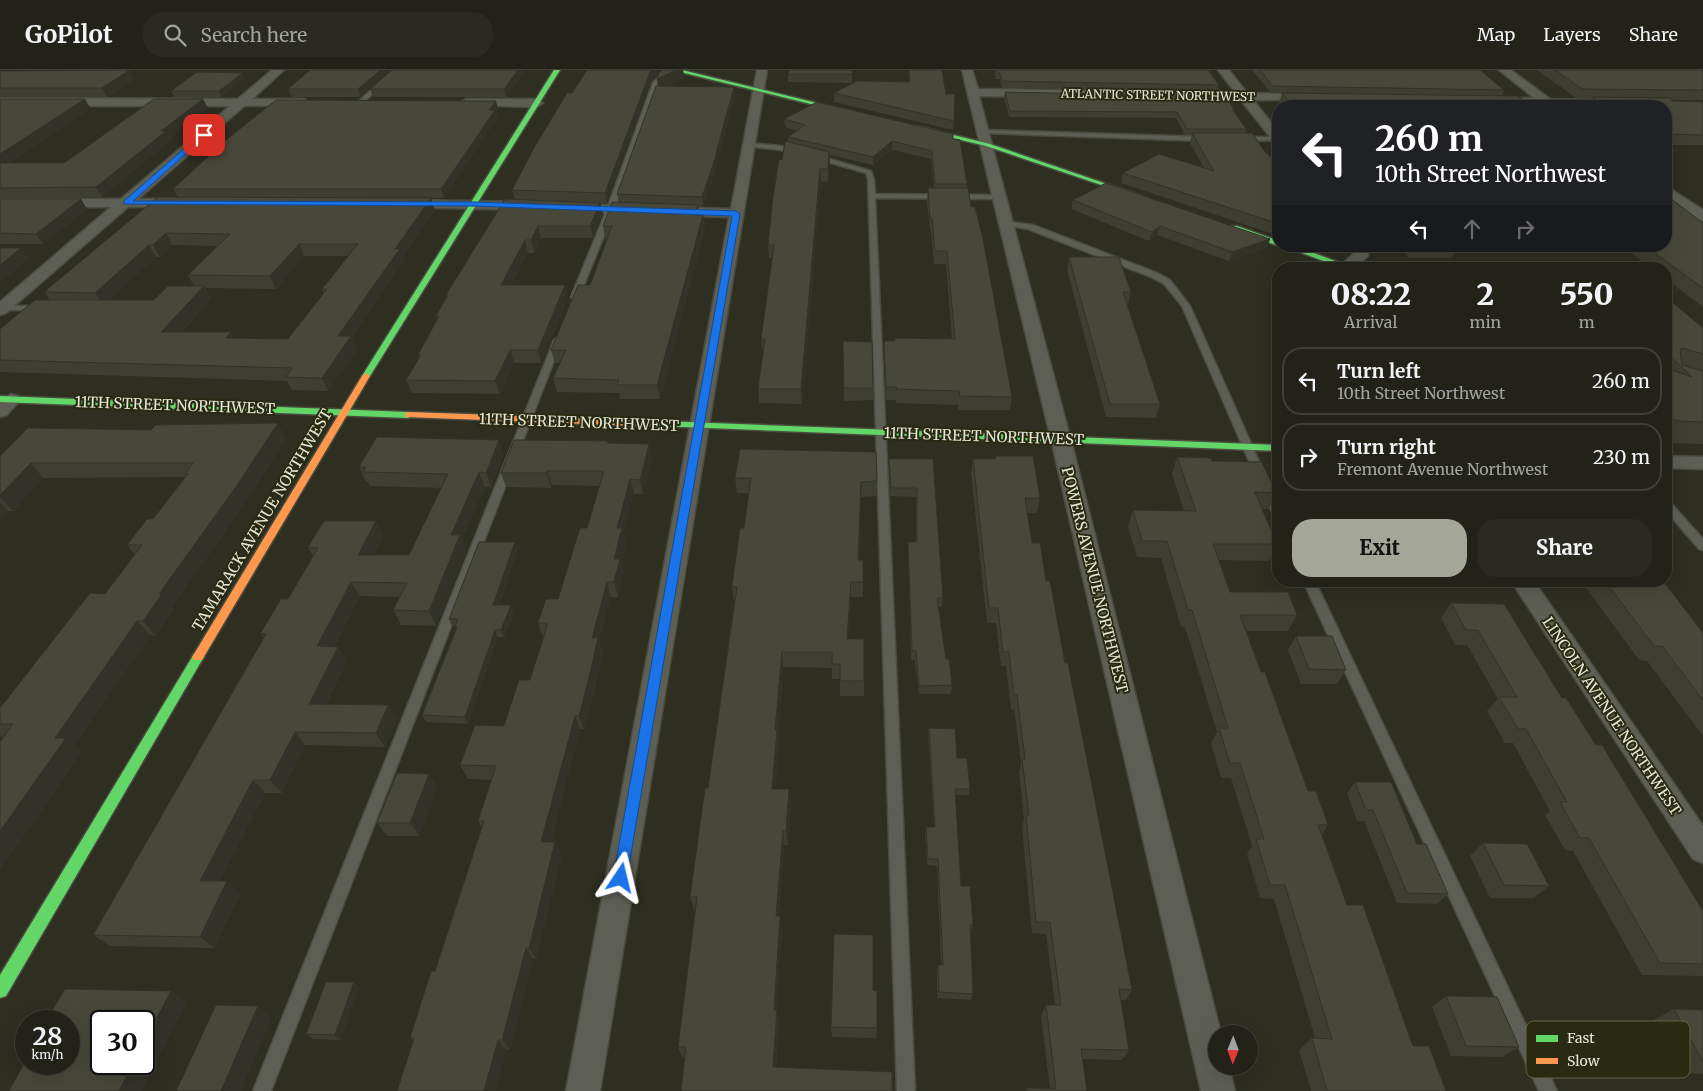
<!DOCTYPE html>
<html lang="en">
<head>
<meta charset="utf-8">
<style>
	:root { --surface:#222219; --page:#2a2a22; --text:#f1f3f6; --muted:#a2a4a2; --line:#3f3f38; --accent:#a4a697 }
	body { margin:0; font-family:Merriweather,serif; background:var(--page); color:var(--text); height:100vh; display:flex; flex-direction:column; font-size:19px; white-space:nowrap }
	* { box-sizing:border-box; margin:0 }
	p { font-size:16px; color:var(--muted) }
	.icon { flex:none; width:28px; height:28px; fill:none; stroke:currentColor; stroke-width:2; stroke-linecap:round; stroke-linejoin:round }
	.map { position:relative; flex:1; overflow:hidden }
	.side { position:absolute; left:1272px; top:192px; width:400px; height:325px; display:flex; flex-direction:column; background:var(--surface); border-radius:20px; box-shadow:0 5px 20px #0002,0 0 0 1px var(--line) }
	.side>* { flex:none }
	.banner { position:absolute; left:1272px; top:30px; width:400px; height:152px; border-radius:20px; box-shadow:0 5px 20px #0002,0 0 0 1px var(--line); background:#202124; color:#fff; overflow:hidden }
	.needle { width:32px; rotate:181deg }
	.controls { position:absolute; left:1208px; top:955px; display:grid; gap:10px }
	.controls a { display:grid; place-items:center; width:50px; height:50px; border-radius:50%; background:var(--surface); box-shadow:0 5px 20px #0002,0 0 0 1px var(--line); font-size:25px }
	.speed { position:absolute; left:15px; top:940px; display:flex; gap:10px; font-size:25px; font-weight:700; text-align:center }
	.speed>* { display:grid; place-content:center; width:65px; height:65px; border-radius:50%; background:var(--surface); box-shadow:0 5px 20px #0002,0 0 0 1px var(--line); line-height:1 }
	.speed small { font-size:12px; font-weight:400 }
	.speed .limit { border:2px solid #111; border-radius:8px; background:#fff; color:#111 }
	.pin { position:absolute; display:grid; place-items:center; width:42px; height:42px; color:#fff; margin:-21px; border-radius:10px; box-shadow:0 2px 8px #0006 }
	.me { position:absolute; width:55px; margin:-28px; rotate:10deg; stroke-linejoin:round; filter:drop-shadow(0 0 4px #0008) }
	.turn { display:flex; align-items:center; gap:18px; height:105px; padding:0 20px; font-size:22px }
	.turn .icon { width:65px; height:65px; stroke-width:2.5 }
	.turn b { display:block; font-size:35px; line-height:42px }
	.lanes { display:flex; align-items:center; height:48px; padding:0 20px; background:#0003; justify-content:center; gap:25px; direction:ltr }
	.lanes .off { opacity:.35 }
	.eta { display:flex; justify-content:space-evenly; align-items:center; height:85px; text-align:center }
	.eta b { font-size:30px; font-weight:800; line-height:35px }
	.action { display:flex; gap:10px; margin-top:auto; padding:10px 20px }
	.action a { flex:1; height:58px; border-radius:20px; background:var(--accent); color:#111; font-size:20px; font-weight:800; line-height:58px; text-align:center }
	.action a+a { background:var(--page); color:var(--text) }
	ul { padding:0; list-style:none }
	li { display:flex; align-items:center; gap:15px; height:68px; margin:0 10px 8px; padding:0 10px; border:2px solid var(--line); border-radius:20px }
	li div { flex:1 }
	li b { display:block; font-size:19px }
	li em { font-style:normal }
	header { display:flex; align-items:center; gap:30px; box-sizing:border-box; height:70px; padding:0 25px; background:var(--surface); border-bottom:1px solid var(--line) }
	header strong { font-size:24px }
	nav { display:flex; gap:28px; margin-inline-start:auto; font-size:18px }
	.search { width:350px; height:45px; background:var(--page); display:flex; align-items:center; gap:12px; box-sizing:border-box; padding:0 18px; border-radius:20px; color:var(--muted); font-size:19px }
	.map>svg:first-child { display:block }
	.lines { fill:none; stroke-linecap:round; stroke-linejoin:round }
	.lane-casing { stroke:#4a4c40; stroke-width:3 }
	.street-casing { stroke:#4a4c40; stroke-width:3 }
	.fast-casing { stroke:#4a4c40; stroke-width:3 }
	.slow-casing { stroke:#4a4c40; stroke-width:3 }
	.lane { fill:#5e5f54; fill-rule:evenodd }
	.street { fill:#5e5f54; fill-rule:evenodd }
	.fast { fill:#63d668; fill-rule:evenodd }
	.slow { fill:#ff974d; fill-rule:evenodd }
	.wall { fill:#3e3e32; fill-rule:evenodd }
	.shaded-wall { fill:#323229 }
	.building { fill:#48483a; stroke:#323229 }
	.route { fill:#1a73e8; stroke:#114b97 }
	.labels { text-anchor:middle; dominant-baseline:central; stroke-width:4; stroke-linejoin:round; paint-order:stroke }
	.far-street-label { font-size:12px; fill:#e4e6d7; stroke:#292a11 }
	.street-label { font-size:15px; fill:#e4e6d7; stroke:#292a11 }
	.key { fill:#292a11; stroke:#61624c; stroke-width:1 }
	.key-label { font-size:14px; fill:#e4e6d7 }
</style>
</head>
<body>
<header>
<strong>GoPilot</strong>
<div class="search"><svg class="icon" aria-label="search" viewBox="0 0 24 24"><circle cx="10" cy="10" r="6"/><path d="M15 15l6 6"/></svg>Search here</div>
<nav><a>Map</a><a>Layers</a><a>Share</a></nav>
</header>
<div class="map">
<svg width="1703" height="1021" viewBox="0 0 1703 1021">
	<rect width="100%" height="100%" fill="#2e2e21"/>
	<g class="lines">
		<!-- lane casing -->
		<g class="lane-casing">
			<path id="lane" d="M667,0H673L659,13L615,139L579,227L572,229L571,227L607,139L653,12Z
				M380,11L385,12L362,34H358V32Z
				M985,60L1206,67L1209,69L1206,71L983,63V61Z
				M1242,67H1278L1279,71L1240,70V68Z
				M748,73L781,76L801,82L798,84L781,80L746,76L745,75Z
				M816,85L871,101L874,110L875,124L1001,125L1004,127L1001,129L875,128L915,1021H897L868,110L866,103L814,88V86Z
				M1004,151L1033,155L1157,203L1170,210L1190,236L1265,405L1264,407H1256L1255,405L1182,236L1164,214L1151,207L1028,159L1004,155Z
				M0,236H39L43,238L39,240H0Z
				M558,267L562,270L271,1021H253L554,270Z
				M1266,417L1270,418L1279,435V450L1274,446L1261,420Z
				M1666,431L1670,432L1703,469V480L1699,479L1666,441Z
				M1303,511H1315L1557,1021H1539Z"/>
		</g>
		<!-- street casing -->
		<g class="street-casing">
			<path id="street" d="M272,0H284L252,29H304L310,33L308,35L244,36L138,129H181L188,133L186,136L128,137L6,243L0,245V232L111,137H0V129H121L230,36H0V28L238,29Z
				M757,0H767L600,1021H566L729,147L571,142L564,138L571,134L731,139Z
				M962,0H972L978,19L1235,22L1218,0H1229L1247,23L1312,24L1318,27L1312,30H1253L1279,62V74L1275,73L1240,29L979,26L1074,382L1221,964H1216V996H1229L1235,1021H1201L1054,382Z
				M1499,0H1511L1550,29L1620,30L1626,34L1624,36L1490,33V29L1494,28H1534Z
				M466,29H537L543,33L537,37L462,35L460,33Z
				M1666,116L1703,140V151L1698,150L1666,127Z
				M403,130L531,132L538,136L531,140L398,137L396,134Z
				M1354,176H1369L1368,186L1354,199H1337L1353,184Z
				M11,324L18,326L20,330L7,345L0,347V331Z
				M1666,386L1703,387V399L1666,398Z
				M1511,511H1534L1703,756V793L1693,789Z"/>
		</g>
		<!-- fast casing -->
		<g class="fast-casing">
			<path id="fast" d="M554,0H560L370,306L366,309L363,308L362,306Z
				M672,0H682L854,42L851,44Z
				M917,56L990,74L1142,126L1137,127L986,76L915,59V57Z
				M1231,156H1237L1279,171V176L1231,160Z
				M1283,176H1295L1357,199H1345Z
				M0,326L408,342L413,345L408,348L0,332Z
				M636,350L1279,375V381L633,355L631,353Z
				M198,582L202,584L204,587L202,590L6,926L0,928V905L194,584Z"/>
		</g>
		<!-- slow casing -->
		<g class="slow-casing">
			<path id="slow" d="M366,303L370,306L202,590H194L192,587L194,584L362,306Z
				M408,342L636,350L641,353L636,356L405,347V343Z"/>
		</g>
		<!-- lane -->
		<use href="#lane" class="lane"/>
		<!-- street -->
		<use href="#street" class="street"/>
		<!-- fast -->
		<use href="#fast" class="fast"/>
		<!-- slow -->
		<use href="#slow" class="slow"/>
	</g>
	<!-- wall -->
	<path class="wall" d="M130,0L134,9L107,27H0V1Z
		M310,0H523L524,3L506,27H373L370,19L361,27H292L288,19Z
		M683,0L684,8L667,16L735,25L718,88V93L703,136H698L699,145L705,158L660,329H620L619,323L557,322L553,308L560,293H555L551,280L590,215L608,169H605L603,156L619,133L617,124L658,16V6L652,11L607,133H600L603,144L593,168H541L534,183H528L511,215H565L568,228L541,293H514L500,324L412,323L406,310L419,289L418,285L437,249L436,246L447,227L446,225L515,130L512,120L572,23Z
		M852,0V13L788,12V4Z
		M908,0H938L954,51L953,60L834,32V23L909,12Z
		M994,0H1208L1219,15L1217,22L1002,18L1000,9H996Z
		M1252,0H1480L1504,20L1502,26L1528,34L1589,35L1592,29L1576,28L1537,0H1703V30H1671L1672,31L1703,32V75H1666V36H1282L1279,33L1282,23L1380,24L1271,23Z
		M245,8L221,27H174L171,21Z
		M1005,22L1234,39V41L1246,59L1245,63L1279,94V166L1121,113L1123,103L1204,98L1190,73L1192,65H1185L1176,48L1009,47L1004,28Z
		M0,29H85L90,38L8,93H64L208,38L170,68L171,70L102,127L0,128Z
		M498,39L496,42L497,48L444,128L178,127L173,119Z
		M784,49L953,69L967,114V118L971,137L1012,327L1010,340H958V335L896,333V330H886L884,284V271L952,269L946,194H934L931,160H930L927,130L928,118H934L931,89L892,80L873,95L830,85L828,112L821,111L802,334L759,333L758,319L763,283L761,269L773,188H769L768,175L782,90L788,72V67L797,61L785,57Z
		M158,127L435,140L403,187L404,191L352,267L357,279L328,321L292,320L287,311L0,302V259L50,230L44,222ZM172,175L218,176L188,205L194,216L154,230H109L156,187H160ZM304,186H348L322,219L324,223L288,269H235L181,262L211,229L205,218L276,219Z
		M0,129L87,139L43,174H0Z
		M1073,130L1270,169L1267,178L1229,191L1157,165L1149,171L1071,139Z
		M1703,153V237L1666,209V199H1652L1622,176H1666Z
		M1399,176H1457V177L1452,188H1409Z
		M1069,187L1131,222L1128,235H1127L1160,334L1156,348L1106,347L1067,200Z
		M1666,227L1703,258V374L1666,373Z
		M1278,233H1279V252L1274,244Z
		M843,271L873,318V330L844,331Z
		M286,368L248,429L172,537L174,539L156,566L150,565L75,675L82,682L0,800V672L3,668L0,665V638L105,524L135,485L127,475L153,449L185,407L43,408L13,441H7L0,449V386Z
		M608,371L609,373L652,388L643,424H634L623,463L626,473L621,493L624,503L618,527H611L599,571L603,582L593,625L584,659H580L551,772L562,785L536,889H533L510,980L413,971L410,968L435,901L482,758L478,751L492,710L468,709L460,695L504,656L530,610L543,568L538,553L558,529L587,458L600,416L552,415L551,418L506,417L501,403Z
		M504,384L491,417H485L462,469L466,480L436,556L401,555L393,540L400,527L360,526L334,577H338L347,591L326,634L388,635L397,649L385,677L305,675L282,723H265L220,811L241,823L214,878L110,876L93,865L264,568L260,564L288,529L313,486L308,477L376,451L383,466L374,485H409L441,418L370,416L368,412H366L359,397Z
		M995,386L1040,428L1037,443H1027L1032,473L1046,511L1065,593L1132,920L1126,930H1121L1129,980L1122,990L1082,989L1087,1021H1026L1027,1018L1050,1019L1041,946L1046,935H1055L1046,864L1032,863L1022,758L1024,749L1019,702L1021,693L1014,639H1011L1006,596H1001L996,553H987L971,403L973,389H995Z
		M1177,387L1212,391L1271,411L1277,396H1279V429L1276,423L1269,439H1262L1277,474L1269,491L1219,490L1230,522L1297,545L1288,561H1246L1261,602L1308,721L1328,755L1322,764L1347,835L1413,976L1446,1021H1311L1299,980L1312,968H1315L1274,829L1260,828L1247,783L1252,776L1231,708H1221L1211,673L1217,662L1185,557H1181L1161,488L1137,487L1128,457L1133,440L1184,441L1172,404Z
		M889,389H933L943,528L942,537H939L946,589L952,615L951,624H919L915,590H911L908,481V472H916V427L890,426Z
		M735,408L877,411L876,426L861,427L859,490H863V527H851L848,569H864V626H840V609H832V598L783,597L778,664L779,675L775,719H789L791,733L788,775H784L779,846H780L782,859L776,940L779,952L776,997L892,1021L682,987L678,977L695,840H694L690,827L708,718L734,532L732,516L744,458L749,423H737Z
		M518,479L499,535L514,543L504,567H498L468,654L426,652L422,645L456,560L455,556H452L449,549Z
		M1581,511H1653L1703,563V666L1647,591L1639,590Z
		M1451,533L1562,628L1596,675L1703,841V906L1642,905L1573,781L1565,780L1545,745L1550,741L1513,673H1505L1487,641L1498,629L1467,575H1455L1441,548Z
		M1296,566L1346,600L1337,614H1301L1288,580Z
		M929,658L957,688L970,719L969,725H955L961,816L973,855L971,861L973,924L971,930L937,928V901L938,895H941L937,796L927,795L925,763L926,757H934L928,665Z
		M429,704L437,717L420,766H387L377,753Z
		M1355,712L1417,774L1448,824L1437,834L1397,833L1364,751H1357L1347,723Z
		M1483,773L1549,816L1534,828H1490L1470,786Z
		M354,912L359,918L341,970L313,969L306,964Z
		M873,920L877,958L876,968L832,967L831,957Z
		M1446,926L1519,977L1502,987L1451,986L1432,937Z
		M1674,939L1703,940V1004L1683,1003L1654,950Z"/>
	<!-- shaded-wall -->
	<path class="shaded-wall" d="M130,0L134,9L107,27L102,18Z
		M381,0H393L361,27L358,19Z
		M518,0H523L524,3L506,27L504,19Z
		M653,0H665L652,11L607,133L605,123L650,2Z
		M676,0H683L684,8L658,20L657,9Z
		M243,3L245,8L221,27L219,21Z
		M734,17L735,25L718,88V93L703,136L702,127Z
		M85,29L90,38L0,98V84Z
		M203,29L208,38L170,68L171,70L102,127L96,117L161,61Z
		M496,31L498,39L496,42L497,48L444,128L441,119L489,40Z
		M892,71V80L873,95V87Z
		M829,82L830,94L828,112V99Z
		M820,99L821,111L802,334L801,319Z
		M431,128L435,140L403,187L404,191L352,267L357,279L328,321L322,308L338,266L395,179Z
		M81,129L87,139L43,174L36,164Z
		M600,133L603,144L593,168L590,156Z
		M698,135L700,148L695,145Z
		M703,145L705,158L660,329L657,315Z
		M538,156L541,168L534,183L531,170Z
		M1160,156L1157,165L1149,171L1152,162Z
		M166,163L172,175L160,187L153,175Z
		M1270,169L1267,178L1229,191L1232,182Z
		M525,170L528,183L505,227L501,215Z
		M299,174L304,186L276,219L270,206Z
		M149,175L156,187L104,236L95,223Z
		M21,178L29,189L0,213V195Z
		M565,215L568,228L541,293L538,280Z
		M204,216L211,229L169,274L161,262Z
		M231,262L238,275L226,268Z
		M510,280L514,293L500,324L495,311Z
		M278,353L286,368L248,429L172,537L174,539L156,566L143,551L159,524Z
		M499,370L504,384L491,417L486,403Z
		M649,374L652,388L643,424L640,410Z
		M31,393L43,408L13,441L0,427V425Z
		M547,401L552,415L551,418L546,403Z
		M479,402L485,417L462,469L466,480L436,556L429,541L451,465Z
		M630,409L634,424L623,463L626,473L621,493L624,503L618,527L614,512V489L617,458Z
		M0,432L7,441L0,449Z
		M376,451L383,466L366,499L358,485Z
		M515,472L518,479L496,542L493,535Z
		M351,512L360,526L327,591L317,576Z
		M607,512L611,527L599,571L603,582L584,659L579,646L592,568Z
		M851,512V527L847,584V569Z
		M511,535L514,543L504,567L501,560Z
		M137,551L150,565L75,675L82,682L0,800V761L55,668Z
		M495,560L498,567L468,654L465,647Z
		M338,577L347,591L319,647L309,634Z
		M782,582L783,597L778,664L779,675L774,733L772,719L775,660Z
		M388,635L397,649L385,677L376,663Z
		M575,646L580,659L548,785L541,772Z
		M295,662L305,675L282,723L270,710Z
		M429,704L437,717L420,766L410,753Z
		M253,710L265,723L214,823L200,811Z
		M789,719L791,733L788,775L786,761Z
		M783,761L784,775L778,859L776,846Z
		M555,772L562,785L536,889L529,878Z
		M227,811L241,823L214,878L200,867Z
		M780,846L782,859L776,951L774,940Z
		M526,878L533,889L510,980L502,970Z
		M354,912L359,918L341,970L335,965Z
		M171,921L187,932L142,1021H119L133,994H144V973Z
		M258,936L272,947L241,1021H221Z
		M777,940L779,952L775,1007L773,997Z
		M498,970L506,980L496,1021H484Z"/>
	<!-- building -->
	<path class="building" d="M130,0L102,18H0V1Z
		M310,0H381L358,19H288Z
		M392,0H518L504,19H370Z
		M587,0H653L650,2L605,123L512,120L535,76L567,23H572Z
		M662,0H676L657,9L659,3Z
		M789,0H852V4H788Z
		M909,0H942L946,24H955L954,51L834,23L857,11L910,12Z
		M996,0H1208L1219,15L1002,11L1000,3H997Z
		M1260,0H1480L1504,20L1273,16Z
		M1555,0H1702L1703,1V20L1582,19Z
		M197,2L243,3L219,21H171Z
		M656,16L734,17L716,83H717L702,127L617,124Z
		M1005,22L1226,27L1234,39H1232L1246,59H1187L1177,42L1010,41Z
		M1282,23L1518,26L1528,34L1604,35L1593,27L1670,28L1672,31L1703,32V65L1666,64V36H1293Z
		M0,29H85L0,84Z
		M154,29H203L161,61H166L96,117L0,118V93H64Z
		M276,30L496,31L489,40H495L441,119H173L226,70Z
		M817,32L953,64V69L960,70L967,114H935L932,81L892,71L873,87L788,67L805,55L784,49Z
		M1192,63H1252L1266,83L1279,94V154L1123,103L1159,84L1214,101Z
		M785,71L829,82L828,99H820L801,319H758L765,269H761L774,175H768L773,127L779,89L782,90Z
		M1106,113L1270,169L1232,182L1160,156L1152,162L1073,130Z
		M928,118H968L971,137H975L983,169L1012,327L960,326L959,321L896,319L897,317H886L884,271H895V268L955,269L947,181H935L932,148H930Z
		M1666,125L1703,153V218L1645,176H1666Z
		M158,127L431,128L395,179H400L391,191L338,266H351L322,308L286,307L292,298L0,290V259L35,230H154L168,216H204L161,262H231L226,268L288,269L327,219H322L358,174H299L270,206L188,205L230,164L166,163L153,175H149L95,223L44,222Z
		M0,129H81L36,164L0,163Z
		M505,129L600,133L590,156H538L531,170H525L501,215H565L538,280H510L495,311L406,310L421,285H418L439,246H436L448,225H446Z
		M612,132L698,135L695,145H703L657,315H617L619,310L553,308L566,280H551L578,215H590L612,156H603Z
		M1414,176H1457V177H1414Z
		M0,178H21L0,195Z
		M1069,187H1119L1131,222H1123L1160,334H1110Z
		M1666,227L1703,258V284L1682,278L1680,280L1682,295L1703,301V352L1679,351L1666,348V298L1692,307L1666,282Z
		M843,271L872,272L873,318H844Z
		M278,353L238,414L159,524H162L143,551H137L55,668H66L0,761V672L13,654H0V638L90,523L105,524L142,475H127L147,449H153L188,404H185L193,393H31L0,425V386L28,358L151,360L156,355Z
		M377,367L499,370L486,403L479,402L451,465H460L429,541L393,540L407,513L351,512L317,576L338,577L309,634L388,635L376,663L295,662L270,710H253L200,811H227L200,867L93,865L266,564H260L281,529H288L318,478L308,477L324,451H376L358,485H409L448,404L363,402L366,397H359Z
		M514,370L608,371L607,373L649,374L640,410L630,409L617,458H622L614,489H620L614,512H607L592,568H598L588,611L579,646H575L541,772H555L529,878H526L502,970H498L484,1021H397L414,968H410L431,901H435L484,751H478L496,696L460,695L475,655L504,656L519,610H530L548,553H538L546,529H558L580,458H587L604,401H547L546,403H501Z
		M740,379L876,382L877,411L861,412L858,490H863V512H851L847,569H864V611H840V594H832V582H782L775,660H777L772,719H789L786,761H783L776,846H780L774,940H777L773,997L892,1002V1021H681L686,977H678L697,827H690L705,718H708L737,517L732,516L740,458H744L751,408H735Z
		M995,386H1033L1040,428H1025L1032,473H1040L1046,511H1050L1065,593H1068L1132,920L1119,919L1129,980L1081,979L1087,1021H1027V1018L1056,1019L1046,935H1061L1050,852H1036L1026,745H1029L1022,689H1025L1017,625H1014L1009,582H1003L998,538H989L973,389H996Z
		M1177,387L1211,388L1212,391L1262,392L1276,423L1255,422L1277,474H1213L1230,522H1288L1297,545H1240L1261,602H1265L1308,721H1316L1328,755H1318L1347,835H1363L1413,976H1429L1446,1021H1327L1312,968L1332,969L1285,815H1270L1256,769H1264L1240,693H1230L1219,658H1228L1192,540H1188L1167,471H1142L1133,440L1196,441Z
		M889,389H933L943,528H937L946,589H949L952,615L919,616L916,581H912L908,472H917V418H891Z
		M479,472H515L493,535H511L501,560H495L465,647L422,645L457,557H455L458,549H449Z
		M1605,511L1664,512L1703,563V630L1662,576H1654Z
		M1451,533L1504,534L1562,628H1566L1596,675H1602L1703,841V894L1660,893L1589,768H1580L1560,732H1567L1526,659H1518L1499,627H1517L1478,560H1466Z
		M1296,566H1332L1346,600L1309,599Z
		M929,658L955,659L957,688H967L970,719H955L961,816H970L973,855H970L973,924L939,922L938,895H943L938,789H928L926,757H935Z
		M397,703L429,704L410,753H377Z
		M1355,712H1391L1417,774H1426L1448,824L1407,823L1373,740H1366Z
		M1483,773L1527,774L1549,816L1504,815Z
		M834,864L873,865V920L877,921V958L831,957Z
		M326,912H354L335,965L306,964Z
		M65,919L171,921L144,973V951H101V994H133L119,1021H9L26,990V994H69V951H46Z
		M1446,926L1497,927L1519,977L1466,976Z
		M216,935L258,936L221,1021H176Z
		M1674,939L1703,940V992Z"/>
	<!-- route -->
	<path class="route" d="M202,63L207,65L133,131L474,132L736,141L740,144L626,813L621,815L616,813L613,808L732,146L474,136L124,134V131Z"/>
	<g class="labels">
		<!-- far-street labels -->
		<g class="far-street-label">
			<text transform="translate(1158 25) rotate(1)">ATLANTIC STREET NORTHWEST</text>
		</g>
		<!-- street labels -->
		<g class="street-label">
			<text transform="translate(175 335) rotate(2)">11TH STREET NORTHWEST</text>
			<text transform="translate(579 352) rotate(2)">11TH STREET NORTHWEST</text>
			<text transform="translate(984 366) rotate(2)">11TH STREET NORTHWEST</text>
			<text transform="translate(262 450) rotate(-59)">TAMARACK AVENUE NORTHWEST</text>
			<text transform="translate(1095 510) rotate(76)">POWERS AVENUE NORTHWEST</text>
			<text transform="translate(1612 646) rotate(56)">LINCOLN AVENUE NORTHWEST</text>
		</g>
	</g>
	<!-- legend -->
	<rect x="1526" y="951" width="164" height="57" rx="8" class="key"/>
	<rect x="1536" y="965" width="22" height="7" fill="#63d668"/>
	<rect x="1536" y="988" width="22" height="6" fill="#ff974d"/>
	<g class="key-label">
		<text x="1567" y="973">Fast</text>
		<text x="1567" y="996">Slow</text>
	</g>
</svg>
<div class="controls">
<a><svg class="needle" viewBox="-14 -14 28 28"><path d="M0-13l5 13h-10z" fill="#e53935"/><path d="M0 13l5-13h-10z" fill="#a2a4a2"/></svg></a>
</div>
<div class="speed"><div>28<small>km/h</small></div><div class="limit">30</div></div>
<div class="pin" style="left:204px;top:65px;background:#d93025"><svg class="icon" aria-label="arrive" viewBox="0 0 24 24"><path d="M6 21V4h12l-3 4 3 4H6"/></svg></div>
<svg class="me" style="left:621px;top:808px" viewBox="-20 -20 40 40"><path d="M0-17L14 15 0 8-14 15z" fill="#1a73e8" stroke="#fff" stroke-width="4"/></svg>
<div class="banner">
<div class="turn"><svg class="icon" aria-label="left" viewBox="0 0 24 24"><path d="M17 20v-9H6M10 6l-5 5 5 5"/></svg><div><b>260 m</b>10th Street Northwest</div></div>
<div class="lanes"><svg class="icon" aria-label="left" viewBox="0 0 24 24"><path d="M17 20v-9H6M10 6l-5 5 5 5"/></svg><svg class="icon off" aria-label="ahead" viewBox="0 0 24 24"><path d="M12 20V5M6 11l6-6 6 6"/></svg><svg class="icon off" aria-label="right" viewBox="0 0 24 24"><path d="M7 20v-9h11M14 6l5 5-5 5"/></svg></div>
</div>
<section class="side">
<div class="eta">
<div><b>08:22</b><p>Arrival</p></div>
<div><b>2</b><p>min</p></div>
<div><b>550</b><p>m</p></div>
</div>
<ul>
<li><svg class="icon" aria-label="left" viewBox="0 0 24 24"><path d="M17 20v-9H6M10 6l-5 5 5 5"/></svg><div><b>Turn left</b><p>10th Street Northwest</p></div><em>260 m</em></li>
<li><svg class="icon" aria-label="right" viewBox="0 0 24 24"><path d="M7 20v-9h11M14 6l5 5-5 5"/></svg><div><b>Turn right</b><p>Fremont Avenue Northwest</p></div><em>230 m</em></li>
</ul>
<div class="action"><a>Exit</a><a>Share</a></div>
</section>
</div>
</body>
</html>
